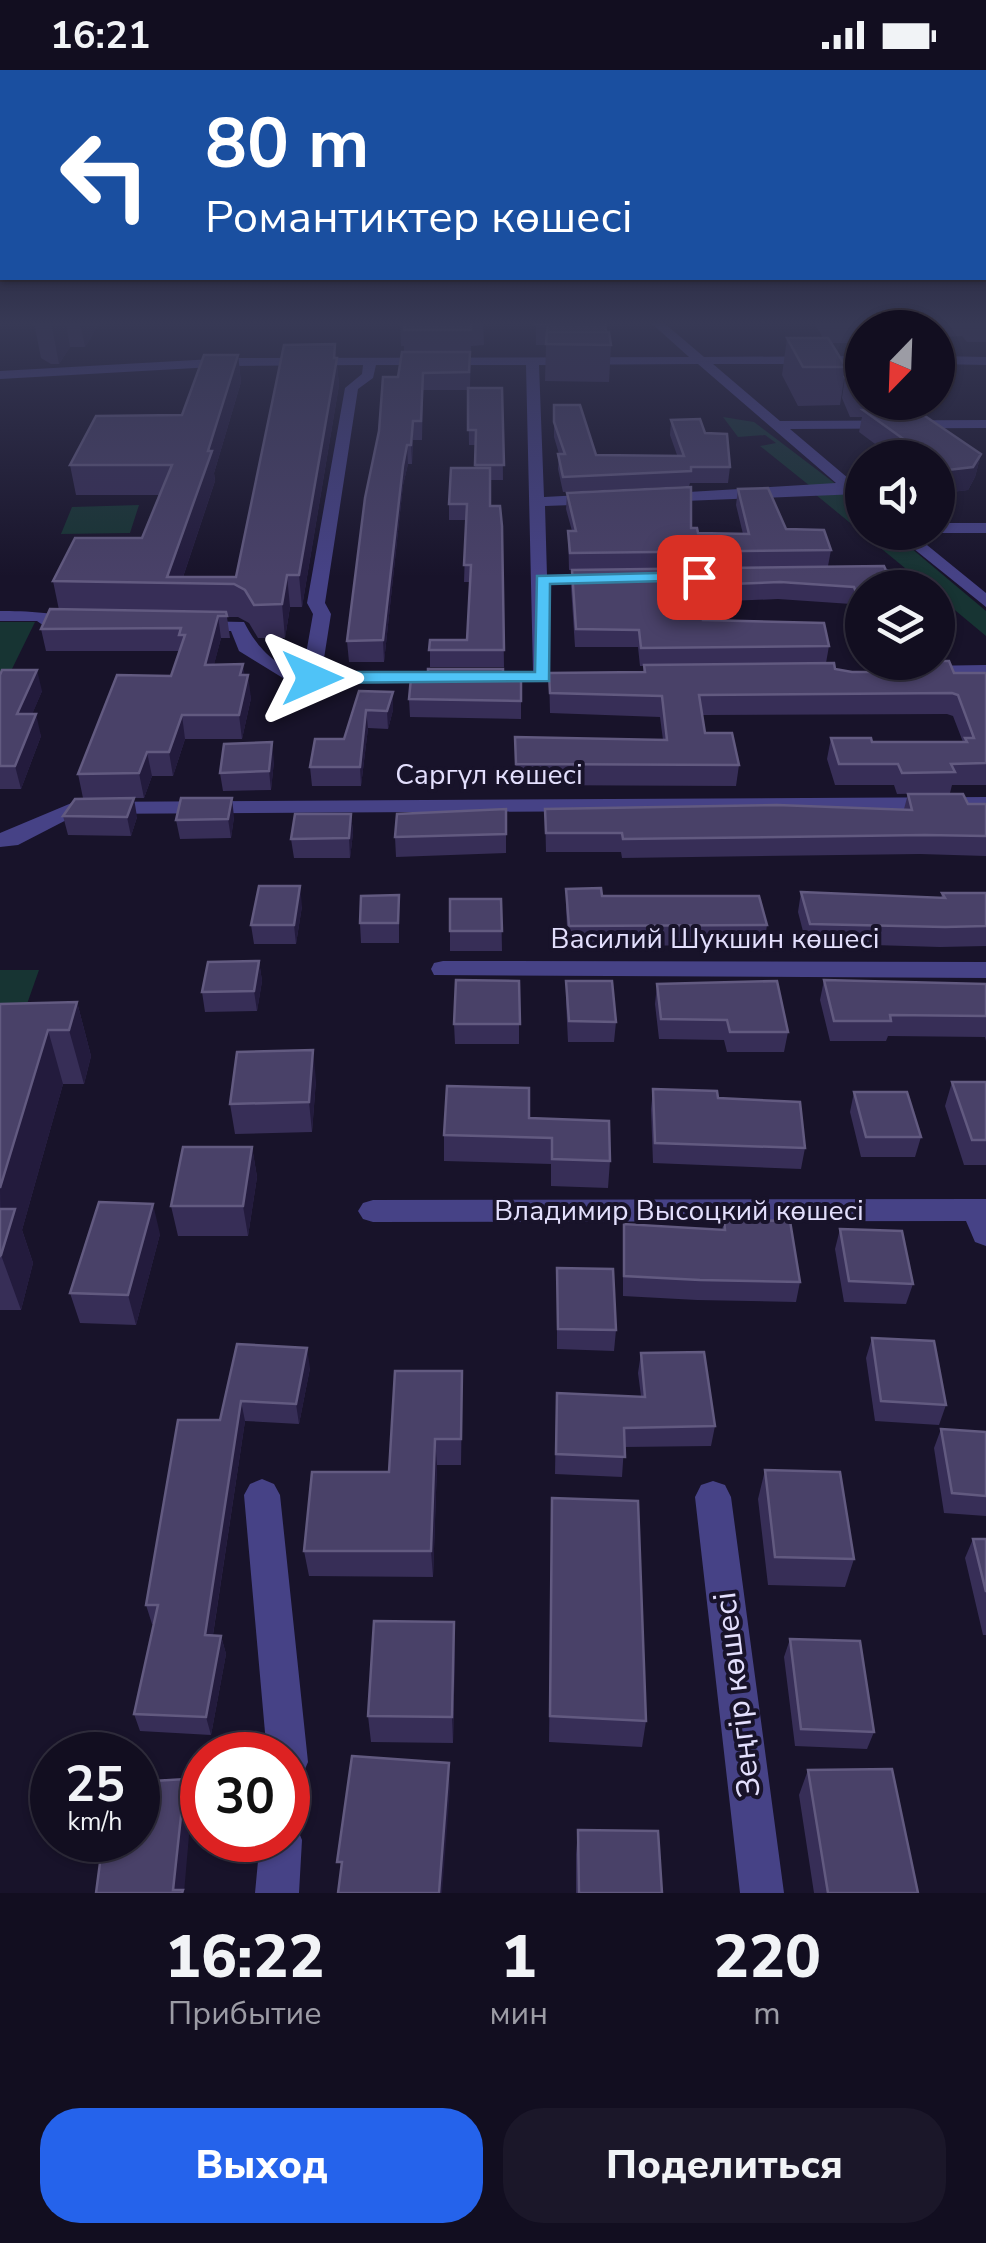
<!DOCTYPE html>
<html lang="ru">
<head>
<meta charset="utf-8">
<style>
	:root { --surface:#120e20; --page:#1b1729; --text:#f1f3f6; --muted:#9c9ca5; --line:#312e3e; --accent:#2563eb }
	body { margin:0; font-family:"Nunito Sans",sans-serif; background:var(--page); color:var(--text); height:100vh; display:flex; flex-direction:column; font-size:38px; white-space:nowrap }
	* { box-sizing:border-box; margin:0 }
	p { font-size:32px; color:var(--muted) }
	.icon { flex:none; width:55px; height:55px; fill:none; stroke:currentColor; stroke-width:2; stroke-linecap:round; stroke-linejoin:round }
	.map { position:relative; height:1823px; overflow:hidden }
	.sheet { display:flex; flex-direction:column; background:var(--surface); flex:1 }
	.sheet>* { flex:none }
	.guide { position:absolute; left:0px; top:0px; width:988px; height:210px; box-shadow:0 2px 8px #0004,0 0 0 2px var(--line); background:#1a4fa0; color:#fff; overflow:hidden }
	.needle { width:65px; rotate:203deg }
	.buttons { position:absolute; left:845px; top:240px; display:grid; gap:20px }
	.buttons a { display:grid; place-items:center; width:110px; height:110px; border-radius:50%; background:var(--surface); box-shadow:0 2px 8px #0004,0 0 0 2px var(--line); font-size:50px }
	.speed { position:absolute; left:30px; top:1662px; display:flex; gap:20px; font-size:50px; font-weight:700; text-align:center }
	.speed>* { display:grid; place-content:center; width:130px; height:130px; border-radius:50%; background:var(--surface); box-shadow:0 2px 8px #0004,0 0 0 2px var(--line); line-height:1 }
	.speed small { font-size:25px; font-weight:400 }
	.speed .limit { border:15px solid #d22; background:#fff; color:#111 }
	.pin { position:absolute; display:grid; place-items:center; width:85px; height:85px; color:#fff; margin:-42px; border-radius:20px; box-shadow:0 5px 15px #0006 }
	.me { position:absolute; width:110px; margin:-55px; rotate:90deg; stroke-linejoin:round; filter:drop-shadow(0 0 8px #0008) }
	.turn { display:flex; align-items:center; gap:35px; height:210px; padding:0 40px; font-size:45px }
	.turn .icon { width:130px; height:130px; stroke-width:2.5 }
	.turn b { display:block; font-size:70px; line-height:85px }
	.eta { display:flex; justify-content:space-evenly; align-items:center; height:170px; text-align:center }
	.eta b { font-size:60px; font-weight:800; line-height:70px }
	.action { display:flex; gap:20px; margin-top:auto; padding:20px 40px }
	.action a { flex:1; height:115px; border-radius:40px; background:var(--accent); color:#fff; font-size:40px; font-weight:800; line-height:115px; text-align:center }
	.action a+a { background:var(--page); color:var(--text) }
	.status { display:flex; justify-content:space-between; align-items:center; height:70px; padding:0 50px; background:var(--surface); direction:ltr }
	.status svg { height:28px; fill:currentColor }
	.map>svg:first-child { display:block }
	.green { fill:#173433 }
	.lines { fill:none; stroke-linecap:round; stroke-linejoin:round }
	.minor { fill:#464286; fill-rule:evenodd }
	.wall { fill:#372e57 }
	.shaded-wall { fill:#231b3d }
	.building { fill:#494168; stroke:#625a80; stroke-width:2.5 }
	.route { fill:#4fc3f7; stroke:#337fa1; stroke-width:2.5 }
	.labels { text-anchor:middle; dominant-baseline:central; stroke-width:8; stroke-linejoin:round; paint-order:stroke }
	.street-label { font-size:28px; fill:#e3dffd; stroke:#18132a }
	.near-street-label { font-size:32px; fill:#e3dffd; stroke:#18132a }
</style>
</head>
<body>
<div class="status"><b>16:21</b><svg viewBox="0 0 49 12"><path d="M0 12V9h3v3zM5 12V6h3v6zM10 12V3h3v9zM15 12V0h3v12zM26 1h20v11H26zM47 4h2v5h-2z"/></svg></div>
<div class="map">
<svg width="986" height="1823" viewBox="0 0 986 1823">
	<rect width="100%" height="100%" fill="#18132a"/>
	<!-- green -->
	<path class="green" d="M723,347L754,352L837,415L810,416L760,376L776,373L765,365L738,367Z
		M844,421L862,437V462L893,463L986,541V566L938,526V518L928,517L815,424Z
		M139,435L130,463L61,464L72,437Z
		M0,552H35L11,601H0Z
		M0,900H39L21,951H0Z"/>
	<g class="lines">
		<!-- minor -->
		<path class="minor" d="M650,252H663L704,287L862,286V294H713L780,351L986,350V358L790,359L855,414L862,421L859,424L660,432L652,427L655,424L836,413L698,294L539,295L544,427L600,424L608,429L600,434L545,436L550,611L291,613L239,581L231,561H195L186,556L195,551L244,552C255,574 276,600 303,601L313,544L307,533L345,318L362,304L363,295L231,296L0,309V301L231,288L689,287ZM376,295H526L533,601H322L331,544L325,533L358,319L373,308Z
			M938,286L986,287V295L938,294Z
			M938,453H986V463H938Z
			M893,462H911L986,523V537Z
			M852,499H895L903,504L895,509L846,508V500Z
			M0,541C23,541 67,542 84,554L75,559L47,558L37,551H0Z
			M986,595V607L921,608L912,602L921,596Z
			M986,727V739L78,744L18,775L0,777V763L74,732Z
			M443,891L986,892V908L434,905L431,899L434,893Z
			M986,1129V1176L975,1172L966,1151L373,1152L363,1149L358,1141L363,1133L373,1130Z
			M262,1409L274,1414L280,1425L308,1692L302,1706L288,1712V1685H267L244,1425L250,1414Z
			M713,1411L725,1415L731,1427L784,1823H740L695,1427L701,1415Z
			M288,1752L296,1755L302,1770L299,1823H255L260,1770H288Z"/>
	</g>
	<!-- wall -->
	<path class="wall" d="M34,252H100L85,277H70L59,294H51L41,288Z
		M400,252H483L484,275L471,276L470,318H502L503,410H490V436L502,456L504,597H430V570H467L470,512H464L466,450H449V434L475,398L476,375H469L468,320H423L422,370H413L412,394H408L403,415L384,592H349L347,571L398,307L404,282V276H401Z
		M536,252L606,262L611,275L609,312L545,311L546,275H536Z
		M814,252H986V272H967L962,266L938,267V258L857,257L855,273H832L846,297L840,335L798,336L782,305L787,268H823Z
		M335,274L339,315L302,537H290L285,568H258L249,553L238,547H227L230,568H221L214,594L244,605L251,628L242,669H185L173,706H152L144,728H83L78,704L171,606L180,581H46L41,559L59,540L53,511L142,468L160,425H76L70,395L182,345L238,285L241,312L214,403L215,411L183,507H236Z
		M845,307H862V332H892L890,340L981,384L975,407L968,420L943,423L938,419V388H894L859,362L862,347H850L842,328Z
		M554,335L596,385H677L670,365L671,350L705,363L730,397L728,413H690L689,416L563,422L558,399L559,384L554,367Z
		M738,419L786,459L831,480L828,496L569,500L568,461H572L566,439L567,423L691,458L698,463L743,464L736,435Z
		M572,500L862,518V561L851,534L778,529L704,532L703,550L829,576L826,593L835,599L852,602H909L911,592L954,603H986V715H952L950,723L897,724L894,715H835L827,689L831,668L872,672H963L953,646L947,644L702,645L705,663L739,695L736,716L516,715L515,667L663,670L660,647L550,643L549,603L643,602L644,596H640L638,577H575L571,517Z
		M0,605L42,621L32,644L41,666L21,719H0Z
		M521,609V649L410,647L409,629Z
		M359,621L393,622V640L388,659L368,658L361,716H312L310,697L344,669Z
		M274,691L271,720L223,721L220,703Z
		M908,724L968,734H986V786L920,784L622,788L621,782H546L545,739H904Z
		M506,739V783L396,787L395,767Z
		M351,744L353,763L350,788H294L291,769Z
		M63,746L137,747L131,766L68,765Z
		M234,747L231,768L180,769L176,750Z
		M566,819L767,855L764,875L568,876L566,838Z
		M801,822L941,828L942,823H986V876L940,877L806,873L798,842Z
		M399,825V873H361L360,853Z
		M450,829H501L502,881H450Z
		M302,836L296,874H254L251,855Z
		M259,891L262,911L257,941L205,942L202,922Z
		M824,910L986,914V971L985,967L888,966L886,971H830L820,930Z
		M519,911V974H455L454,954Z
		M566,911L616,952L614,972H568L566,931Z
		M657,914L788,962L784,982H727L724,970L659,969L655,934Z
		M77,932L91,986L84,1014H63L22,1160L33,1193L21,1240H0V934Z
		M316,1010L312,1062L235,1064L230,1034Z
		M952,1012H986V1095H964L945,1036Z
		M653,1019L718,1028L805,1078L801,1099L653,1093L651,1039Z
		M854,1022L921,1067L915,1087H861L850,1042Z
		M529,1048L610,1091L608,1118L551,1116V1094L444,1091V1065Z
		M252,1077L257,1107L248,1166H178L171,1136Z
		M724,1150L800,1212L796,1232L697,1230L623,1226V1174L624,1154L722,1160Z
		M840,1159L913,1214L906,1234L844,1232L835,1179Z
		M160,1164L136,1255L80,1253L70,1223Z
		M557,1198L616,1260L614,1281L557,1279Z
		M872,1268L946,1335L939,1355L875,1351L866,1288Z
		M237,1274L310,1298L299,1354L245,1351L213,1565L221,1566L226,1584L211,1665L140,1661L134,1644L154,1554H152L146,1535L220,1350Z
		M641,1283L715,1356L711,1376L624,1377L622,1407L555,1404L556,1343L641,1326L638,1303Z
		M462,1327L461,1395H437L433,1507L309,1506L304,1481L389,1402Z
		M941,1359L986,1362V1446L944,1443L934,1378Z
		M765,1400L854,1489L845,1517L768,1515L758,1429Z
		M552,1428L646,1651L642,1677L549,1672Z
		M973,1469H986V1565H983L965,1488Z
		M790,1569L874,1662L867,1679L795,1676L784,1587Z
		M455,1579L453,1673L371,1672L368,1646Z
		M808,1700L918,1823H814L799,1725Z
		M578,1760L662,1823H576V1784Z"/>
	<!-- shaded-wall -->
	<path class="shaded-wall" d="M51,252H66L70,277L59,294Z
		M80,252H100L85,277Z
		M335,274L339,315L302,537L299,505Z
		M238,285L241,312L214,403L215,411L181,513L167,507Z
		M413,351V370L412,394L411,375Z
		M407,375L408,394L403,415L384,592L383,570L403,396Z
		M981,384L975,407L968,420L943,423L948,400Z
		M287,505L290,537L285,568L282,534Z
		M218,546L221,568L208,618L205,595Z
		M243,594L246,615L248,605L251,628L242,669L239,645L240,605Z
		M37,600L42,621L23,666L17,644Z
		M393,622V640L388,659L387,641Z
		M366,640L368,658L361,716L360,697Z
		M36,644L41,666L21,719L15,696Z
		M182,645L185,669L173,706L169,682Z
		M272,672L274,691L271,720L269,701Z
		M147,682L152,706L144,728L139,703Z
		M134,728L137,747L131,766L127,747Z
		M232,728L234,747L231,768L228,749Z
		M351,744L353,763L350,788L349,768Z
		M300,816L302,836L296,874L294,855Z
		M259,891L262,911L257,941L254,921Z
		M77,932L91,986L84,1014L69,960Z
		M48,960L63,1014L22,1160L33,1193L21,1240L1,1185L0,1118Z
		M313,980L316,1010L312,1062L309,1032Z
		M252,1077L257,1107L248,1166L243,1136Z
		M153,1134L160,1164L136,1255L128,1225Z
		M307,1278L310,1298L299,1354L296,1334Z
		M241,1331L245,1351L210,1584L205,1565Z
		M435,1369L437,1395L433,1507L431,1481Z
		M454,1552L455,1579L453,1673L452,1647Z
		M221,1566L226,1584L211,1665L206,1647Z
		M449,1693L450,1719L442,1823H439Z
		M185,1709L192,1731L184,1823H174L173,1820Z"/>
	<!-- building -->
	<path class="building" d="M400,252H483L471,253V260H404L405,253Z
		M536,252H605L606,262H547L548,255H536Z
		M547,262H609L611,275L546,274Z
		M787,268H828L846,297H803Z
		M335,274L334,288H337L299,505H287L282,534L254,535L245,520L234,514L53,511L75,468H142L172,395H70L96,346L182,345L204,285H238L208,381H212L167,507H236L284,275Z
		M402,282H470L469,302L423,303L421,351H413L411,375H407L403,396L383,570L347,571L365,428L379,361L383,307H398Z
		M845,307H862V325H854Z
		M468,318H502L504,395H475L476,360H468Z
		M554,335H580L596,385L684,386L671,350L700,349L705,363L727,364L730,397H691V401L563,407L558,384H565L554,352Z
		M863,340H916L981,384L973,397L948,400L938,393V388H930Z
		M451,398H490V436H500L502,456L504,580H429L430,570H467L471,495H464L467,434H449Z
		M691,417V458H697L698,463L749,464L738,419L768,418L786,459L824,460L831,480L570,483L568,461H576L567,423Z
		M884,496L894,518H862V538L854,517L780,512L704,515L703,550L824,553L829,576L641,578L639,560L576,559L572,500Z
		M50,539L226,542L227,546H218L205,595L243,594L240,605H248L239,645H182L169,682H147L139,703L78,704L117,605L171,606L185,565H179L181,558L41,559Z
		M938,591H949L954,603H986V693L951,694L955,702L902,703L898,694H839L831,668H871L872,672H967L965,668H974L958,625L952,623L699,625L705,663H732L739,695L516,694L515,667L667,670L662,626L550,623L549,603L645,602L644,595L834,593L835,599L852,602H915L912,592Z
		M428,599H503V609H521V631L409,629L411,608H428Z
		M2,600H37L17,644H36L15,696H0V605Z
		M359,621L393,622L387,641L366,640L360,697H310L315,669H344Z
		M272,672L269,701L220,703L224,674Z
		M908,724H963L968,734H986V766L925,765L623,769L622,763H546L545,739L777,735L912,740Z
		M134,728L127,747L63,746L75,729Z
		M181,728H232L228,749L176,750Z
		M506,739V764L395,767L397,744Z
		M295,744H351L349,768L291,769Z
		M259,816H300L294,855H251Z
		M601,818L602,826H759L767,855L569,856L566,819Z
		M801,822L945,828L942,823H986V856L945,857L810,854Z
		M399,825L398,853H360L361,826Z
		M450,829H501L502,861H450Z
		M259,891L254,921L202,922L208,892Z
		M456,910L519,911L520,954H454Z
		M824,910L986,914V946L890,945L891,951H834Z
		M566,911H612L616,952L569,951Z
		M777,911L788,962H730L727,950L661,949L657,914Z
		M77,932L69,960H48L0,1118V934Z
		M313,980L309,1032L230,1034L237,982Z
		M952,1012H986V1070H972Z
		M447,1016L529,1018V1048L609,1051L610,1091L552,1089V1068L444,1065Z
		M653,1019L717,1021L718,1028L800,1032L805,1078L655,1073Z
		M854,1022H907L921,1067H866Z
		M183,1077H252L243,1136H171Z
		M99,1132L153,1134L128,1225L70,1223Z
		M0,1139H15L1,1185L0,1186Z
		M724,1150L790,1151L800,1212L700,1210L624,1206V1154L725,1160Z
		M840,1159L902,1161L913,1214L849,1211Z
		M557,1198L613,1199L616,1260L558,1259Z
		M872,1268L934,1271L946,1335L881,1331Z
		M237,1274L307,1278L296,1334L241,1331L205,1565L221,1566L206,1647L134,1644L158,1535H146L178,1350H220Z
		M704,1282L715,1356L624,1358L625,1387L556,1384L557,1323L645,1327L641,1283Z
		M395,1301H462L461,1369H435L431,1481H304L312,1402H389Z
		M941,1359L986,1362V1426L952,1423Z
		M765,1400L840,1402L854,1489L775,1487Z
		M552,1428L638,1431L646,1651L550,1646Z
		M973,1469H986V1522Z
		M374,1551L454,1552L452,1647L368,1646Z
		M790,1569L860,1571L874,1662L801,1659Z
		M352,1686L449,1693L439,1823H338L342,1792H337Z
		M892,1699L918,1823H828L808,1700Z
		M185,1709L173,1820H183L182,1823H96L103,1770H138V1712Z
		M578,1760L658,1761L662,1823H579Z"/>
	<!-- sky -->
	<linearGradient id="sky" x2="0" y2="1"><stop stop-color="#0d0a17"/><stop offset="0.5" stop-color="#373955"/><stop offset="1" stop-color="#373955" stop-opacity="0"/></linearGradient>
	<rect width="986" height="507" fill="url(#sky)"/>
	<!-- route -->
	<path class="route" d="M699,502L704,503V510L550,514L549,611L312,613L303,608L312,602H535L537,506Z"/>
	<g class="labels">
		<!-- street labels -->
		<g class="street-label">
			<text x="489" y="705">Саргүл көшесі</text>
			<text x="715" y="869">Василий Шукшин көшесі</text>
			<text x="679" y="1141">Владимир Высоцкий көшесі</text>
		</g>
		<!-- near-street labels -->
		<g class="near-street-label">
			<text transform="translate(737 1625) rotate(-97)">Зеңгір көшесі</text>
		</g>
	</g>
</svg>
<div class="buttons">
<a><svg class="needle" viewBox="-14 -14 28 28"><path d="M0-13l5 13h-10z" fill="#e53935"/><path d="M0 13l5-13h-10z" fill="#9c9ca5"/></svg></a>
<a><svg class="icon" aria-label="sound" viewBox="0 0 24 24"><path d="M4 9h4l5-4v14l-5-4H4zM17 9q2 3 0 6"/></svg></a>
<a><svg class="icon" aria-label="layers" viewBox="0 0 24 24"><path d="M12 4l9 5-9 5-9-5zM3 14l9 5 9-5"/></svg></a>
</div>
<div class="speed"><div>25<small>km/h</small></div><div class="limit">30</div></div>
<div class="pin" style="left:699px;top:507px;background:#d93025"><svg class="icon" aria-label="arrive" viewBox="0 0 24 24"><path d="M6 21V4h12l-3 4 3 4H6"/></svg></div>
<svg class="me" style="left:312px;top:608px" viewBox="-20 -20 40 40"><path d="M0-17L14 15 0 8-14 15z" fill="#4fc3f7" stroke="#fff" stroke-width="4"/></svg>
<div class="guide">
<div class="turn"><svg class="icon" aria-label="left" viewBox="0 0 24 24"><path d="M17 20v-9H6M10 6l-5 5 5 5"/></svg><div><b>80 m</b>Романтиктер көшесі</div></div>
</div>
</div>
<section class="sheet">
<div class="eta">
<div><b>16:22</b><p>Прибытие</p></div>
<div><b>1</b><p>мин</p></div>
<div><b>220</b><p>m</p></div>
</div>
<div class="action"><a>Выход</a><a>Поделиться</a></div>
</section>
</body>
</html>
